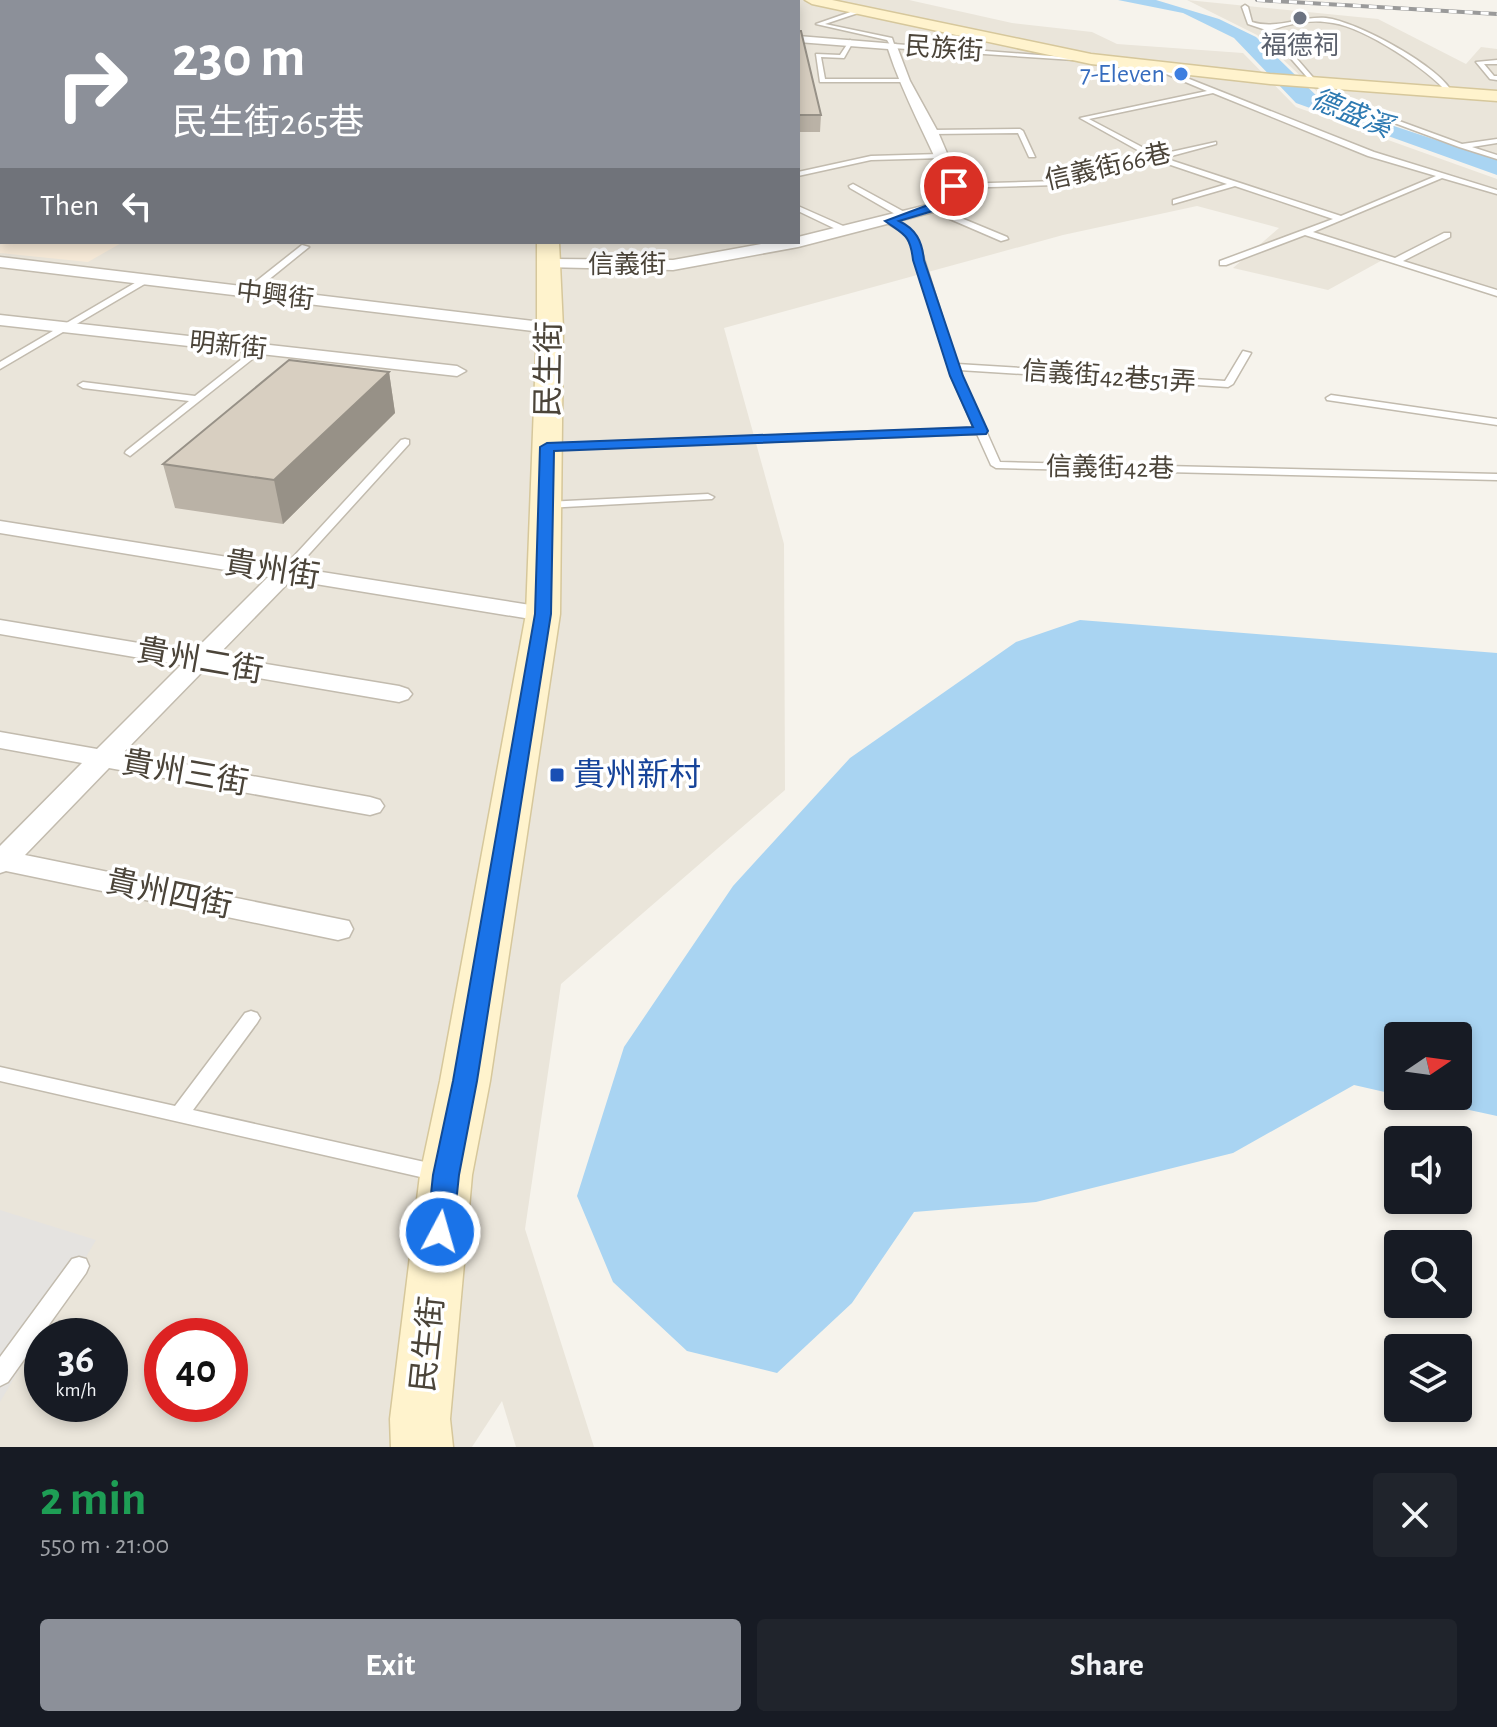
<!DOCTYPE html>
<html lang="en">
<head>
<meta charset="utf-8">
<style>
	:root { --surface:#171b24; --page:#20242c; --text:#f1f3f6; --muted:#9ea1a6; --accent:#8c9099 }
	body { margin:0; font-family:"Alegreya Sans","Noto Sans TC",sans-serif; background:var(--page); color:var(--text); height:100vh; display:flex; flex-direction:column; font-size:30px; white-space:nowrap }
	* { box-sizing:border-box; margin:0 }
	p { font-size:26px; color:var(--muted) }
	.icon { flex:none; width:44px; height:44px; fill:none; stroke:currentColor; stroke-width:2; stroke-linecap:round; stroke-linejoin:round }
	.map { position:relative; height:1447px; overflow:hidden }
	.side { display:flex; flex-direction:column; background:var(--surface); flex:1 }
	.side>* { flex:none }
	.hud { position:absolute; left:0px; top:0px; width:800px; height:244px; box-shadow:0 4px 12px #0003; background:#8c9099; color:#fff; overflow:hidden }
	.needle { width:52px; rotate:77deg }
	.tools { position:absolute; left:1384px; top:1022px; display:grid; gap:16px }
	.tools a { display:grid; place-items:center; width:88px; height:88px; border-radius:8px; background:var(--surface); box-shadow:0 4px 12px #0003; font-size:40px }
	.speed { position:absolute; left:24px; top:1318px; display:flex; gap:16px; font-size:40px; font-weight:700; text-align:center }
	.speed>* { display:grid; place-content:center; width:104px; height:104px; border-radius:50%; background:var(--surface); box-shadow:0 4px 12px #0003; line-height:1 }
	.speed small { font-size:20px; font-weight:400 }
	.speed .limit { border:12px solid #d22; background:#fff; color:#111 }
	.pin { position:absolute; display:grid; place-items:center; width:68px; height:68px; color:#fff; margin:-34px; border:4px solid #fff; border-radius:50%; box-shadow:0 2px 8px #0007 }
	.me { position:absolute; width:88px; margin:-44px; rotate:6deg; stroke-linejoin:round; filter:drop-shadow(0 0 6px #0008) }
	.turn { display:flex; align-items:center; gap:28px; height:168px; padding:0 40px; font-size:36px }
	.turn .icon { width:104px; height:104px; stroke-width:2.5 }
	.turn b { display:block; font-size:56px; line-height:68px }
	.then { display:flex; align-items:center; height:76px; padding:0 40px; background:#0003; gap:16px; font-size:30px }
	.round { display:grid; place-items:center; flex:none; width:84px; height:84px; border-radius:8px; background:var(--page) }
	.summary { display:flex; align-items:center; justify-content:space-between; height:136px; padding:0 40px }
	h1 { font-size:48px; font-weight:600; line-height:60px; color:#1e9e55 }
	.button { display:flex; gap:16px; margin-top:auto; padding:16px 40px }
	.button a { flex:1; height:92px; border-radius:8px; background:var(--accent); color:#fff; font-size:32px; font-weight:600; line-height:92px; text-align:center }
	.button a+a { background:var(--page); color:var(--text) }
	.map>svg:first-child { display:block }
	.residential { fill:#eae5da; fill-rule:evenodd }
	.commercial { fill:#f7ead8 }
	.parking { fill:#e5e3e0 }
	.water { fill:#a9d4f2 }
	.lines { fill:none; stroke-linecap:round; stroke-linejoin:round }
	.lane-casing { stroke:#c2bbae; stroke-width:3 }
	.street-casing { stroke:#c2bbae; stroke-width:3 }
	.secondary-casing { stroke:#d6c79b; stroke-width:3 }
	.lane { fill:#fff; fill-rule:evenodd }
	.street { fill:#fff; fill-rule:evenodd }
	.secondary { fill:#fff3cd; fill-rule:evenodd }
	.rail-casing { stroke:#9a9a9a; stroke-width:4 }
	.rail { stroke:#fff; stroke-width:3; stroke-dasharray:8; stroke-linecap:butt }
	.wall { fill:#bab2a6 }
	.shaded-wall { fill:#979187 }
	.building { fill:#d8cfc1; stroke:#979187; stroke-width:2 }
	.route { fill:#1a73e8; stroke:#114b97; stroke-width:2 }
	.worship-dot { fill:#6b7280; stroke:#fff; stroke-width:3 }
	.shop-dot { fill:#3f7fe0; stroke:#fff; stroke-width:3 }
	.transit-dot { fill:#1a4fb4; stroke:#fff; stroke-width:3 }
	.labels { text-anchor:middle; dominant-baseline:central; stroke-width:7; stroke-linejoin:round; paint-order:stroke }
	.far-worship-label { font-size:26px; fill:#5b616d; stroke:#fff }
	.far-street-label { font-size:26px; fill:#4b4439; stroke:#fff }
	.far-shop-label { font-size:26px; fill:#366cbe; stroke:#fff; text-anchor:end }
	.far-water-label { font-size:28px; font-style:italic; fill:#2e7ab2; stroke:#fff }
	.street-label { font-size:32px; fill:#4b4439; stroke:#fff }
	.transit-label { font-size:32px; fill:#164399; stroke:#fff; text-anchor:start }
</style>
</head>
<body>
<div class="map">
<svg width="1497" height="1447" viewBox="0 0 1497 1447">
	<rect width="100%" height="100%" fill="#f6f3ec"/>
	<!-- residential -->
	<path class="residential" d="M0,0H909L1012,23L1092,32L1117,44L1243,53L1296,107L1497,179V295L1388,257L1328,290L1233,268L1279,228L1197,206L1063,235L724,328L784,544L785,790L561,984L525,1229L594,1447H516L502,1401L472,1447H0ZM2,2H798V242H2ZM42,1336H110V1404H42ZM162,1336H230V1404H162Z
		M1187,0L1378,19L1466,64L1481,47L1497,49V158L1328,102L1257,35Z"/>
	<!-- commercial -->
	<path class="commercial" d="M2,192V242H123L88,262L0,253Z"/>
	<!-- parking -->
	<path class="parking" d="M0,1210L96,1240L0,1402Z"/>
	<!-- water -->
	<path class="water" d="M1118,0H1156L1219,19L1256,37L1324,103L1497,160V175L1296,103L1234,38L1183,13Z
		M1080,620L1497,653V1116L1405,1096H1458V1036H1398V1095L1354,1085L1233,1153L1036,1202L914,1212L852,1303L777,1373L687,1351L613,1282L577,1196L624,1047L733,886L850,758L1016,642Z"/>
	<g class="lines">
		<!-- lane casing -->
		<g class="lane-casing">
			<path id="lane" d="M1245,5L1248,7L1252,22C1277,30 1300,16 1326,18C1356,21 1443,68 1453,94H1449C1427,69 1366,28 1333,23C1313,19 1291,23 1272,30L1317,82L1350,103L1462,144L1497,139V143L1472,147L1497,155V159L1459,147L1346,105L1313,84L1266,30L1248,24L1242,7Z
				M862,8L864,11L825,24L892,38L894,44L1077,58L1074,60L892,48L887,40L816,24Z
				M850,40L853,42L844,58L821,57L825,79H904L906,82H820L816,54L840,55Z
				M1497,60V64H1484L1494,76H1497V80L1490,79L1476,62Z
				M1154,65L1374,152L1497,190V194L1442,178L1313,232L1395,258L1444,233H1450V237L1403,261L1497,290V296L1305,235L1226,265H1220V261L1333,219L1235,186L1173,204V200L1227,184L1156,160L1057,185L954,188L950,186L954,184L1057,181L1150,157L1080,118L1207,91L1152,68ZM1213,93L1368,156L1436,176L1341,216L1164,158L1216,144V142L1157,155L1089,119Z
				M1020,129L1023,131L1035,157H1029L1018,133L932,134L929,132L932,130Z
				M940,154L943,158L871,160L798,176V172L871,156Z
				M853,184L908,214L909,216L902,218L850,188L849,186Z
				M798,206L850,229L851,231L844,233L798,211Z
				M932,206L1007,237L1008,239L1001,241L929,210L928,208Z
				M890,219L905,226L918,240L957,364L1225,381L1243,351L1251,353L1233,384L1228,387L959,370L1000,462L1497,474V480L996,468L991,465L977,434L547,450L542,447L547,444L974,428L951,376L912,246L904,233L887,223L886,221Z
				M302,245L309,247L251,294H245V290Z
				M145,277L149,280L148,282L0,369V362Z
				M257,347L265,349L130,456L125,453L126,451L189,401L83,388L78,385L83,382L195,396Z
				M1331,395L1497,419V425L1327,400L1326,398Z
				M405,439L409,440V444L291,574H283L281,571L283,568L401,440Z
				M708,494L714,497L712,499L546,508L540,505L546,502Z
				M251,1011L257,1013L260,1018L257,1023L193,1110L438,1165L445,1167L448,1173L445,1179L438,1181L0,1081V1067L175,1106L245,1013Z
				M79,1257L86,1259L89,1266L86,1273L8,1382L0,1386V1357L72,1259Z"/>
		</g>
		<!-- street casing -->
		<g class="street-casing">
			<path id="street" d="M222,0H261L262,2H224Z
				M357,0H370L356,2Z
				M601,0H613L600,2Z
				M0,32H2V38H0Z
				M798,36L896,44L910,81L938,132L961,186L937,211L798,247L673,270L544,267L542,264L550,259L673,260L773,242H798V237L927,205L947,185C928,139 903,96 888,49L798,42Z
				M0,152H2V160H0Z
				M0,257L550,323L559,328L550,333L0,267Z
				M0,315L457,366L466,371L457,376L0,325Z
				M0,521L543,607L551,609L555,614L551,619L543,621L291,580L217,656L399,686L408,689L412,694L408,699L399,702L205,669L123,753L370,797L380,800L384,806L380,812L370,815L109,768L25,855L349,921L353,929L349,937L338,940L6,871L0,873V846L82,763L0,748V732L97,749L181,665L0,634V620L193,652L268,577L0,533Z"/>
		</g>
		<!-- secondary casing -->
		<g class="secondary-casing">
			<path id="secondary" d="M118,0H136L117,2Z
				M805,0H832L1091,54L1270,74L1497,91V101L1270,84L1091,64L812,4Z
				M0,45H2V55H0Z
				M0,77H2V87H0Z
				M537,242H559L563,328L560,614L490,1081L472,1175L450,1419L453,1447H391L390,1419L420,1175L440,1081L526,614L537,328Z"/>
		</g>
		<!-- lane -->
		<use href="#lane" class="lane"/>
		<!-- street -->
		<use href="#street" class="street"/>
		<!-- secondary -->
		<use href="#secondary" class="secondary"/>
		<!-- rail casing -->
		<g class="rail-casing">
			<path id="rail" d="M1257,0L1497,14"/>
		</g>
		<!-- rail -->
		<use href="#rail" class="rail"/>
	</g>
	<!-- wall -->
	<path class="wall" d="M798,31L821,115L820,132H798Z
		M389,372L395,413L283,524L175,508L163,464Z"/>
	<!-- shaded-wall -->
	<path class="shaded-wall" d="M389,372L395,413L283,524L274,480Z"/>
	<!-- building -->
	<path class="building" d="M798,31H801L821,115H798Z
		M289,360L389,372L274,480L163,464Z"/>
	<!-- route -->
	<path class="route" d="M954,183L958,186L936,210L899,221C916,229 922,241 924,260L963,376L988,431L986,434L554,451L551,614L477,1081L459,1175L453,1232L449,1240L440,1244L431,1240L427,1232L433,1175L453,1081L535,614L540,447L547,443L973,427L950,376L913,260C910,234 904,235 885,221L928,205Z"/>
	<!-- markers -->
	<circle class="worship-dot" cx="1300" cy="18" r="8"/>
	<circle class="shop-dot" cx="1181" cy="74" r="8"/>
	<rect class="transit-dot" x="549" y="767" width="16" height="16" rx="4"/>
	<g class="labels">
		<!-- far-worship labels -->
		<g class="far-worship-label">
			<text x="1300" y="46">福德祠</text>
		</g>
		<!-- far-street labels -->
		<g class="far-street-label">
			<text transform="translate(944 49) rotate(4)">民族街</text>
			<text transform="translate(1108 167) rotate(-13)">信義街66巷</text>
			<text x="627" y="265">信義街</text>
			<text transform="translate(275 296) rotate(7)">中興街</text>
			<text transform="translate(228 346) rotate(6)">明新街</text>
			<text transform="translate(1109 377) rotate(4)">信義街42巷51弄</text>
			<text transform="translate(1110 468) rotate(1)">信義街42巷</text>
		</g>
		<!-- far-shop labels -->
		<g class="far-shop-label">
			<text x="1165" y="74">7-Eleven</text>
		</g>
		<!-- far-water labels -->
		<g class="far-water-label">
			<text transform="translate(1351 114) rotate(22)">德盛溪</text>
		</g>
		<!-- street labels -->
		<g class="street-label">
			<text transform="translate(549 369) rotate(-89)">民生街</text>
			<text transform="translate(272 570) rotate(9)">貴州街</text>
			<text transform="translate(200 661) rotate(10)">貴州二街</text>
			<text transform="translate(185 773) rotate(10)">貴州三街</text>
			<text transform="translate(169 894) rotate(12)">貴州四街</text>
			<text transform="translate(428 1344) rotate(-84)">民生街</text>
		</g>
		<!-- transit labels -->
		<g class="transit-label">
			<text x="573" y="775">貴州新村</text>
		</g>
	</g>
</svg>
<div class="tools">
<a><svg class="needle" viewBox="-14 -14 28 28"><path d="M0-13l5 13h-10z" fill="#e53935"/><path d="M0 13l5-13h-10z" fill="#9ea1a6"/></svg></a>
<a><svg class="icon" aria-label="sound" viewBox="0 0 24 24"><path d="M4 9h4l5-4v14l-5-4H4zM17 9q2 3 0 6"/></svg></a>
<a><svg class="icon" aria-label="search" viewBox="0 0 24 24"><circle cx="10" cy="10" r="6"/><path d="M15 15l6 6"/></svg></a>
<a><svg class="icon" aria-label="layers" viewBox="0 0 24 24"><path d="M12 4l9 5-9 5-9-5zM3 14l9 5 9-5"/></svg></a>
</div>
<div class="speed"><div>36<small>km/h</small></div><div class="limit">40</div></div>
<div class="pin" style="left:954px;top:186px;background:#d93025"><svg class="icon" aria-label="arrive" viewBox="0 0 24 24"><path d="M6 21V4h12l-3 4 3 4H6"/></svg></div>
<svg class="me" style="left:440px;top:1232px" viewBox="-20 -20 40 40"><circle r="17" fill="#1a73e8" stroke="#fff" stroke-width="3"/><path d="M0-11L8 9 0 5-8 9z" fill="#fff"/></svg>
<div class="hud">
<div class="turn"><svg class="icon" aria-label="right" viewBox="0 0 24 24"><path d="M7 20v-9h11M14 6l5 5-5 5"/></svg><div><b>230 m</b>民生街265巷</div></div>
<div class="then">Then<svg class="icon" aria-label="left" viewBox="0 0 24 24"><path d="M17 20v-9H6M10 6l-5 5 5 5"/></svg></div>
</div>
</div>
<section class="side">
<div class="summary"><div><h1>2 min</h1><p>550 m · 21:00</p></div><a class="round"><svg class="icon" aria-label="close" viewBox="0 0 24 24"><path d="M6 6l12 12M18 6L6 18"/></svg></a></div>
<div class="button"><a>Exit</a><a>Share</a></div>
</section>
</body>
</html>
